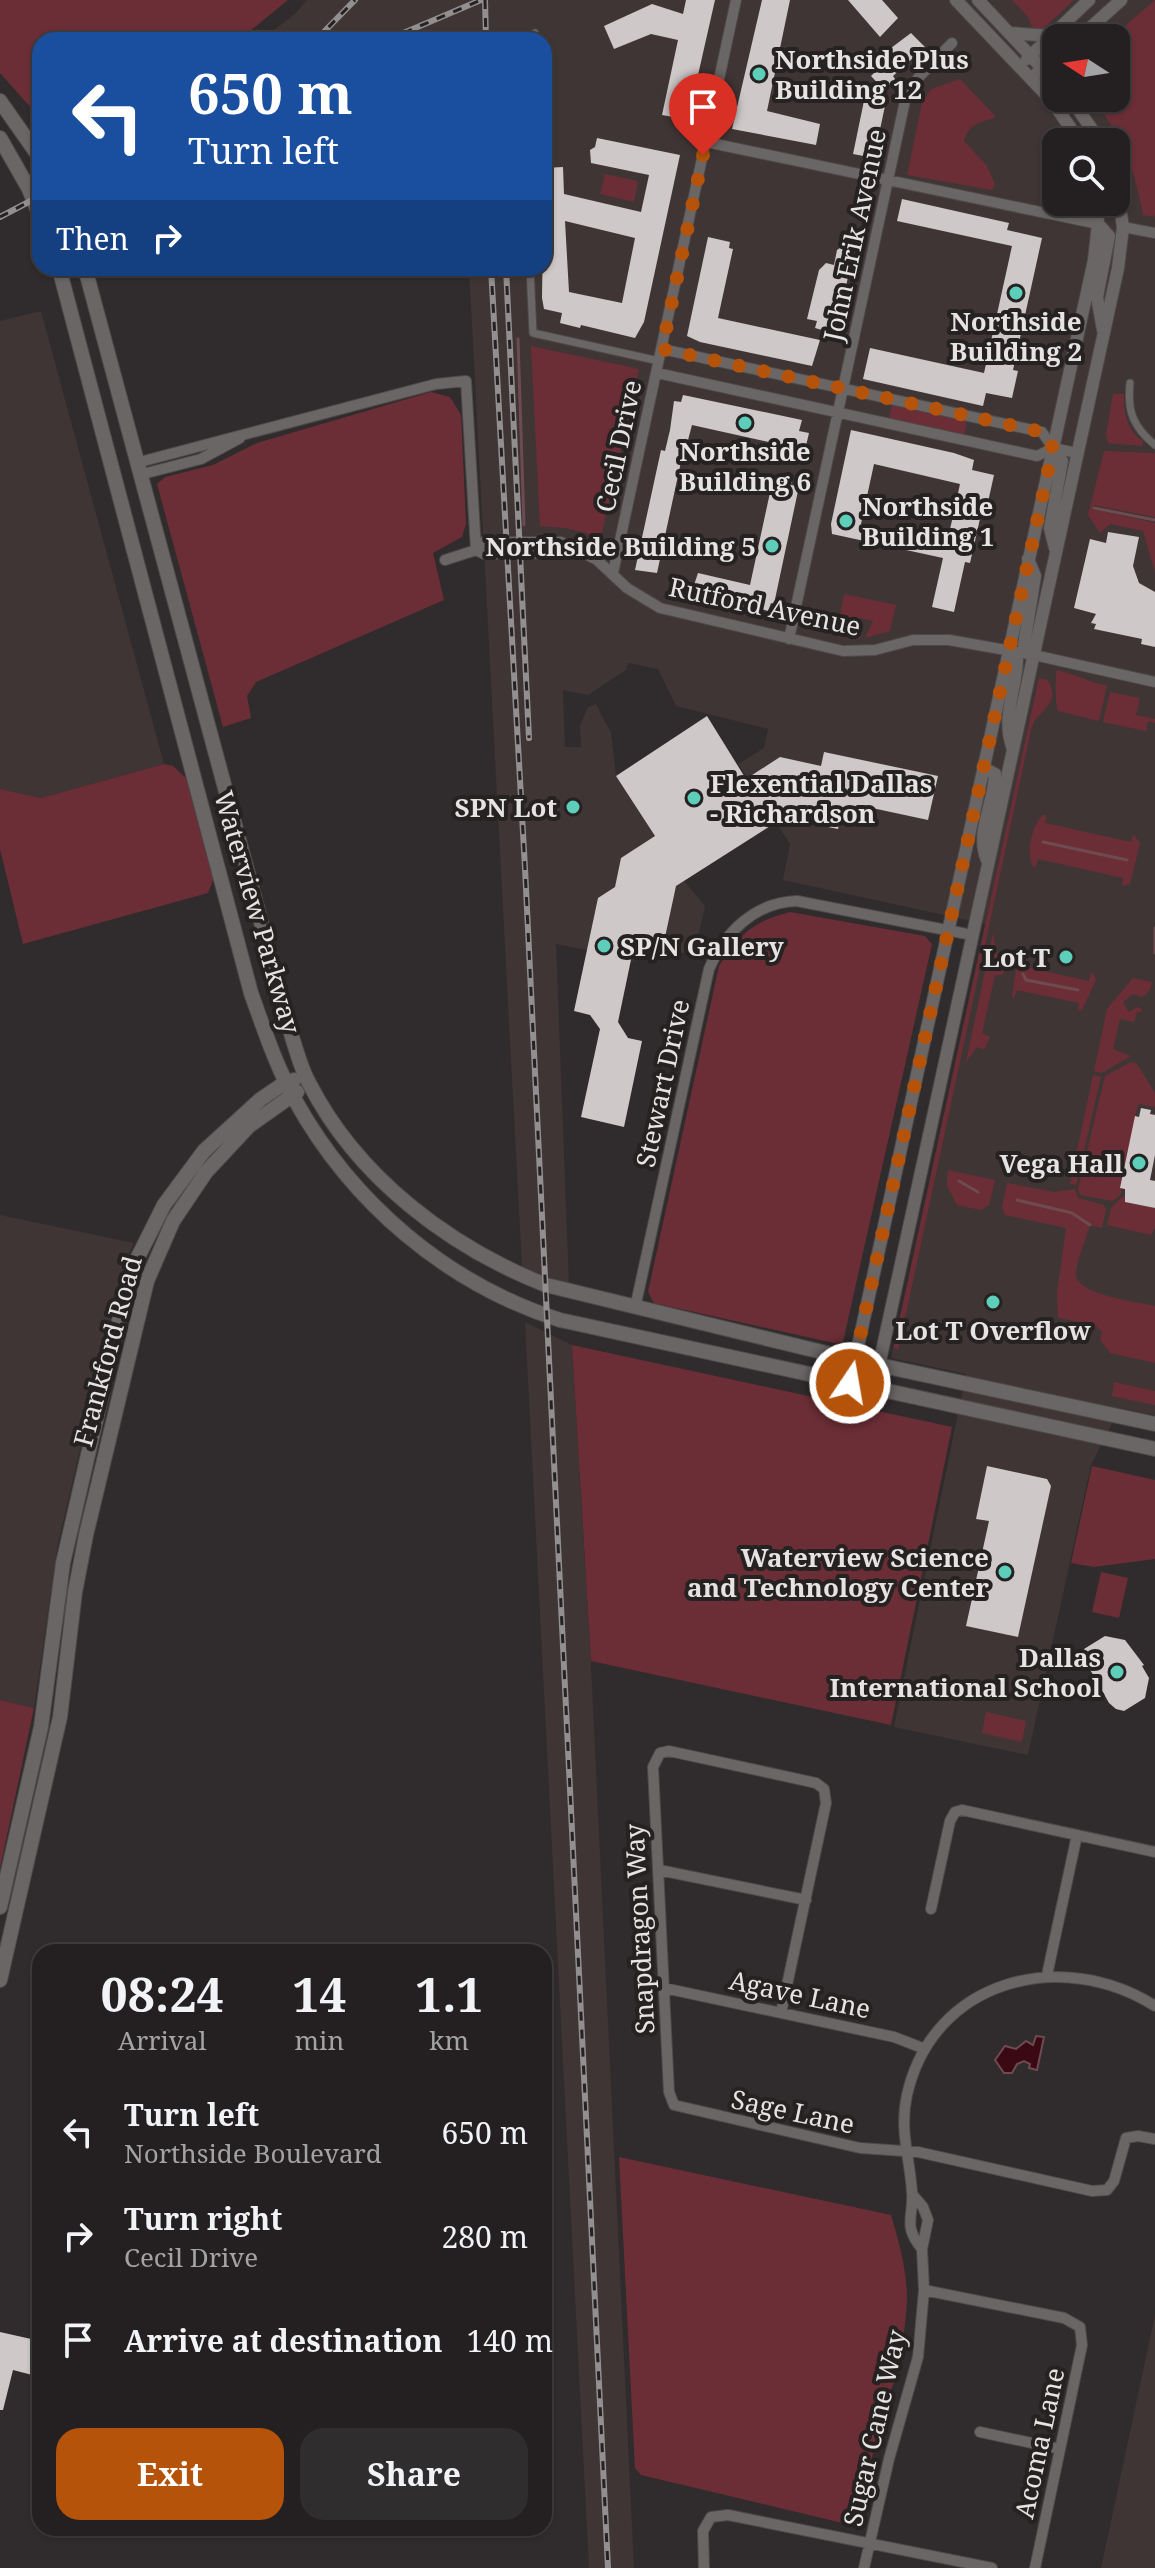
<!DOCTYPE html>
<html lang="en">
<head>
<meta charset="utf-8">
<style>
	:root { --surface:#242021; --page:#302d2e; --text:#f1f3f6; --muted:#a3a3a5; --line:#413e3f; --accent:#b45309 }
	body { margin:0; font-family:"Noto Serif",serif; background:var(--page); color:var(--text); height:100vh; display:flex; flex-direction:column; font-size:30px; white-space:nowrap }
	* { box-sizing:border-box; margin:0 }
	p { font-size:26px; color:var(--muted) }
	.icon { flex:none; width:44px; height:44px; fill:none; stroke:currentColor; stroke-width:2; stroke-linecap:round; stroke-linejoin:round }
	.map { position:relative; flex:1; overflow:hidden }
	.sheet { position:absolute; left:32px; top:1944px; width:520px; height:592px; display:flex; flex-direction:column; background:var(--surface); border-radius:24px; box-shadow:0 2px 6px #0004,0 0 0 2px var(--line) }
	.sheet>* { flex:none }
	.hud { position:absolute; left:32px; top:32px; width:520px; height:244px; border-radius:24px; box-shadow:0 2px 6px #0004,0 0 0 2px var(--line); background:#1a4fa0; color:#fff; overflow:hidden }
	.needle { width:52px; rotate:282deg }
	.controls { position:absolute; left:1042px; top:24px; display:grid; gap:16px }
	.controls a { display:grid; place-items:center; width:88px; height:88px; border-radius:16px; background:var(--surface); box-shadow:0 2px 6px #0004,0 0 0 2px var(--line); font-size:40px }
	.pin { position:absolute; display:grid; place-items:center; width:68px; height:68px; color:#fff; margin:-82px -34px; border-radius:50% 50% 50% 0; rotate:-45deg; box-shadow:0 0 8px #0007 }
	.pin .icon { rotate:45deg }
	.me { position:absolute; width:88px; margin:-44px; rotate:12deg; stroke-linejoin:round; filter:drop-shadow(0 0 6px #0008) }
	.turn { display:flex; align-items:center; gap:28px; height:168px; padding:0 24px; font-size:36px }
	.turn .icon { width:104px; height:104px; stroke-width:2.5 }
	.turn b { display:block; font-size:56px; line-height:68px }
	.then { display:flex; align-items:center; height:76px; padding:0 24px; background:#0003; gap:16px; font-size:30px }
	.eta { display:flex; justify-content:space-evenly; align-items:center; height:136px; text-align:center }
	.eta b { font-size:48px; font-weight:700; line-height:56px }
	.primary-button { display:flex; gap:16px; margin-top:auto; padding:16px 24px }
	.primary-button a { flex:1; height:92px; border-radius:24px; background:var(--accent); color:#fff; font-size:32px; font-weight:700; line-height:92px; text-align:center }
	.primary-button a+a { background:var(--page); color:var(--text) }
	ul { padding:0; list-style:none }
	li { display:flex; align-items:center; gap:24px; height:104px; padding:0 24px }
	li div { flex:1 }
	li b { display:block; font-size:30px }
	li em { font-style:normal }
	.map>svg:first-child { display:block }
	.built { fill:#3f3535; fill-rule:evenodd }
	.green { fill:#6c2e36 }
	.water { fill:#3a0913; stroke:#6e4a51; stroke-width:2 }
	.lines { fill:none; stroke-linecap:round; stroke-linejoin:round }
	.stream { stroke:#6e4a51; stroke-width:3 }
	.building { fill:#cec8c8; fill-rule:evenodd }
	.pedestrian-casing { stroke:#4e4a4a; stroke-width:9 }
	.minor-casing { stroke:#4e4a4a; stroke-width:12 }
	.tertiary-casing { stroke:#4e4a4a; stroke-width:14 }
	.secondary-casing { stroke:#4e4a4a; stroke-width:16 }
	.pedestrian { stroke:#6b6666; stroke-width:7 }
	.minor { stroke:#6b6666; stroke-width:10 }
	.tertiary { stroke:#6b6666; stroke-width:12 }
	.secondary { stroke:#6b6666; stroke-width:14 }
	.rail-casing { stroke:#938f90; stroke-width:6 }
	.rail { stroke:#262222; stroke-width:3; stroke-dasharray:9; stroke-linecap:butt }
	.route { stroke:#b45309; stroke-width:14; stroke-dasharray:0 25.2 }
	.poi-dot { fill:#5cceba; stroke:#262222; stroke-width:3 }
	.labels { text-anchor:middle; dominant-baseline:central; stroke-width:8; stroke-linejoin:round; paint-order:stroke }
	.poi-label { font-size:26px; font-weight:bold; fill:#e6e3e3; stroke:#262222; text-anchor:end }
	.street-label { font-size:26px; fill:#e6e3e3; stroke:#262222 }
</style>
</head>
<body>
<div class="map">
<svg width="1155" height="2568" viewBox="0 0 1155 2568">
	<rect width="100%" height="100%" fill="#302b2c"/>
	<!-- built -->
	<path class="built" d="M307,0H1155V1415L1120,1408L1091,1465L1028,1755L894,1727L966,1374L891,1358L985,924L783,880L790,844L738,764L764,748L768,729L676,706L658,669L628,663L626,670L588,695L563,690L565,747H581L580,725L588,707L596,704L611,733L616,776L684,881L705,906L695,951L631,961L622,1002L578,993L587,950L556,944L569,1285L522,1267L469,268H544V40H450L448,31L417,40H261L295,14ZM1056,38H1116V98H1056ZM1056,142H1116V202H1056Z
		M41,311L164,764L41,798L0,789V321Z
		M0,1215L134,1243L124,1263L58,1543L34,1708L0,1700Z
		M525,1322L572,1345L591,1665L634,2568H589Z
		M1155,2315V2568H1101Z"/>
	<!-- green -->
	<path class="green" d="M0,0H288L239,40H40V118L0,73Z
		M1012,0H1074L1044,28L1034,32L1028,17Z
		M1155,0V215L1154,217L1143,215C1136,171 1120,134 1093,98H1116V38H1111Z
		M960,79L996,117C980,123 969,123 964,141L987,166L995,184L992,190L907,175L922,103L931,89Z
		M605,174L638,181L634,202L600,194Z
		M531,346L639,369L601,537L566,528L540,526Z
		M431,392L450,397L461,415L466,524L462,537L433,553L444,600L256,682L247,696L251,718L223,727L157,484L165,477L213,465L257,443Z
		M1113,394H1124C1123,414 1128,432 1143,441L1142,446L1108,443L1106,435Z
		M892,405L967,421L964,435L889,419Z
		M1104,451L1155,453V517L1094,505L1092,509L1155,523V572L1143,531L1110,524L1100,533L1088,515Z
		M844,594L896,605L890,631L865,638L873,621L860,618V639L836,636Z
		M1057,670C1075,674 1089,682 1107,686L1099,721L1058,711C1055,703 1055,678 1057,670Z
		M1039,678L1048,680C1058,699 1049,705 1036,719C1031,725 1030,736 1028,744L906,1314L900,1331L899,1349L894,1348V1345Z
		M1110,692L1140,698L1136,715L1155,719V723L1148,721L1146,731L1103,722Z
		M164,764L173,766L186,778L213,880L208,893L23,944L0,849V789L41,798Z
		M1043,815H1047L1045,823L1131,842L1133,834L1140,843L1130,884L1122,886L1123,878L1038,859L1035,868C1024,859 1032,824 1043,815Z
		M790,912L925,936L932,944L843,1342L834,1343L654,1303L648,1292L719,966C742,933 750,923 790,912Z
		M993,933L998,961L1006,963L1003,975H995L982,1033L990,1037L984,1050L977,1047L966,1062Z
		M1024,958L1027,959L1026,967L1089,981L1091,973L1094,974L1096,980L1082,1010L1078,1011L1079,1003L1017,990L1014,998L1012,997L1017,963Z
		M1133,978L1152,982L1150,990L1142,997L1133,994L1123,1002L1129,1012L1137,1007L1142,1009L1141,1012H1137L1134,1022L1120,1019L1113,1049L1131,1056L1102,1073L1094,1071L1107,1009Z
		M1131,1062L1137,1064L1155,1093V1107L1138,1104L1124,1171L1129,1175L1123,1174L1121,1194L1113,1201L1080,1195L1078,1189L1105,1076Z
		M1093,1075L1101,1077L1076,1185L1070,1184Z
		M948,1170L995,1180L989,1205L981,1210L957,1205L947,1186Z
		M1007,1183L1054,1192L1075,1189L1078,1198L1104,1205L1106,1210L1102,1228L1090,1225C1086,1240 1076,1260 1076,1275C1077,1295 1138,1302 1155,1306V1363L1110,1353L1100,1340L1102,1332L1095,1325L1058,1318L1057,1293L1066,1228L1005,1215L1002,1207Z
		M1123,1196L1126,1197L1125,1202L1155,1208V1228L1151,1235L1107,1225L1111,1208Z
		M572,1345L952,1427L891,1725L591,1661Z
		M1114,1382L1155,1391V1405L1112,1396Z
		M1092,1466L1155,1480V1559L1094,1567L1071,1563Z
		M1101,1572L1128,1578L1119,1618L1092,1612Z
		M0,1700L34,1708L0,1868Z
		M986,1712L1026,1721L1022,1742L982,1733Z
		M619,2157L891,2215C899,2242 907,2271 907,2299C905,2367 870,2459 851,2525L641,2475L635,2468Z"/>
	<!-- water -->
	<path class="water" d="M1036,2036L1044,2037L1037,2070L1029,2068L1030,2064L1024,2061L1017,2064L1012,2073H1004L995,2060L1005,2046L1016,2049L1026,2041L1033,2045Z"/>
	<g class="lines">
		<!-- stream -->
		<path class="stream" d="M518,339L524,525
			M1094,508L1155,520
			M1043,842L1127,860
			M1155,928V953
			M1023,974L1026,980L1078,990
			M959,1181L978,1192
			M1017,1200L1072,1213L1090,1225"/>
	</g>
	<!-- building -->
	<path class="building" d="M686,0H715L691,106L685,119L662,115L678,40L651,34L614,49L604,26L652,4L683,14Z
		M762,0H790L767,111L820,124L816,145L732,129Z
		M848,0H882L898,18L880,37Z
		M911,33L925,47L893,76L895,79L885,91L871,76L876,71L874,69L891,48Z
		M865,96L886,101L874,158L853,154Z
		M597,138L680,155L644,322L635,338L581,325L580,328L560,323L562,313L544,309L542,298L544,168L563,167L564,194L641,212L649,175L591,163L590,150L595,147ZM565,221L635,238L622,303L569,292Z
		M902,199L1009,223L1007,230L1042,238L1013,370L1018,371L1012,398L986,393L983,406L863,379L870,348L984,373L1012,246L897,221Z
		M708,237L730,242L729,248L733,249L718,318L820,340L812,366L700,342L687,336Z
		M840,248L853,251L838,328L834,327L833,333L815,328L817,321L807,319L819,270L826,263L834,265L837,250Z
		M683,395L802,420L799,431L809,433L805,450L692,425L688,440L683,439L679,456L682,457L679,471L657,573L635,570L661,450L665,451L670,430L674,401L681,402Z
		M851,430L954,453L974,460L972,470L994,475L988,502L984,501L970,563L965,562L954,612L932,607L943,558L832,534L831,524ZM874,464L960,484L947,543L861,524Z
		M780,474L792,477L791,485L797,486L798,491L774,604L771,603L768,611L761,609L760,614L689,600L698,573L750,585L771,488L778,486Z
		M1108,532L1139,537L1133,566L1139,583L1155,592V647L1141,644L1142,639L1094,629L1096,624L1091,623L1096,614L1074,608L1090,539L1106,543Z
		M707,716L746,779L780,757L821,766L824,752L938,776L928,820L858,805L841,815L838,829L783,818L676,886L664,942L650,939L633,950L618,1022L628,1038L642,1041L624,1127L581,1117L600,1029L590,1015L574,1011L598,898L615,887L621,858L655,836L616,776Z
		M1141,1108L1151,1110L1150,1114L1155,1115V1155L1150,1180L1155,1181V1208L1125,1202V1189L1120,1188L1135,1116L1139,1117Z
		M987,1466L1047,1479L1051,1486L1018,1637L966,1626L989,1521L976,1519Z
		M1105,1636L1125,1640L1144,1665L1142,1666L1149,1678L1145,1698L1124,1711L1116,1709L1109,1703L1083,1657L1084,1649Z
		M0,2332L40,2341V2377L13,2370L3,2410H0Z"/>
	<g class="lines">
		<!-- pedestrian casing -->
		<g class="pedestrian-casing">
			<path id="pedestrian" d="M526,40L535,33
				M530,268L533,333L659,361
				M1130,383C1127,411 1133,427 1155,445"/>
		</g>
		<!-- minor casing -->
		<g class="minor-casing">
			<path id="minor" d="M706,142L1098,224
				M1123,227L1155,233
				M662,349L1042,432L1053,448
				M657,373L1037,456L1053,448L1077,453
				M136,463L436,384L466,381L476,550
				M139,475L201,459L240,438
				M476,550L484,554L559,553L570,549
				M445,560L476,550L483,542H561L597,560L627,588L660,608L843,651L875,650L913,640H949L1034,655L1155,682
				M613,573L736,0
				M789,639L905,101L918,78L952,43
				M635,1308L709,969C724,933 755,902 797,901L972,935
				M659,1870L806,1900
				M931,1909L950,1821L955,1812L962,1810L1155,1852
				M1047,1975L1077,1835
				M664,1988L894,2037L925,2049
				M781,2013L826,1803L824,1789L816,1783L669,1751L660,1753L653,1767L669,2092L674,2105L860,2148L918,2152L1092,2191L1107,2190L1114,2181L1126,2138L1138,2136L1155,2139
				M922,2249C902,2225 914,2217 912,2192C910,2159 899,2130 907,2095C933,1979 1062,1947 1155,2006
				M924,2290L1064,2318L1080,2327L1082,2345L1035,2568
				M980,2432L1060,2449
				M704,2568L703,2531L711,2517L728,2515L992,2568
				M864,2568L889,2459L918,2357L924,2290L922,2249L928,2220L923,2207L912,2194"/>
		</g>
		<!-- tertiary casing -->
		<g class="tertiary-casing">
			<path id="tertiary" d="M956,0L1052,101L1080,142
				M978,0L1056,83
				M1010,33L1051,36
				M1079,38L1121,0
				M1027,59L1089,0
				M1036,74L1056,57
				M1070,98L1101,142
				M1098,224L1109,236L1097,297L1103,330
				M1053,448L1062,461L1050,528L1055,548
				M1028,559L1035,576L1024,645L1034,655
				M1008,650L1017,660C1016,691 1001,718 1013,749
				M983,768L995,774C995,801 975,833 987,860
				M850,1383L1094,260L1098,224L1097,202
				M874,1388L1118,268L1123,227L1116,181"/>
		</g>
		<!-- secondary casing -->
		<g class="secondary-casing">
			<path id="secondary" d="M0,101L40,158
				M0,138L29,189L40,216
				M59,268L251,993C264,1029 276,1066 295,1100C352,1203 447,1284 560,1320L1155,1449
				M85,268L292,1037C297,1052 301,1069 309,1083C357,1177 449,1247 546,1285L855,1360L1155,1424
				M0,1907L41,1727L63,1563L130,1273L164,1205L204,1151L261,1099L286,1082L294,1080
				M0,1980L60,1717L75,1592L86,1535L147,1281L173,1221L206,1172L249,1126L297,1092"/>
		</g>
		<!-- pedestrian -->
		<use href="#pedestrian" class="pedestrian"/>
		<!-- minor -->
		<use href="#minor" class="minor"/>
		<!-- tertiary -->
		<use href="#tertiary" class="tertiary"/>
		<!-- secondary -->
		<use href="#secondary" class="secondary"/>
		<!-- rail casing -->
		<g class="rail-casing">
			<path id="rail" d="M485,0L486,40
				M316,40L355,0
				M387,40L481,0
				M0,217L40,196
				M491,268L525,868L608,2568
				M506,268L529,738"/>
		</g>
		<!-- rail -->
		<use href="#rail" class="rail"/>
	</g>
	<g class="lines">
		<!-- route -->
		<path class="route" d="M703,155L662,349L1042,432L1053,448L850,1383"/>
	</g>
	<!-- markers -->
	<g class="poi-dot">
		<circle cx="759" cy="74" r="8"/>
		<circle cx="1016" cy="293" r="8"/>
		<circle cx="745" cy="423" r="8"/>
		<circle cx="846" cy="521" r="8"/>
		<circle cx="772" cy="546" r="8"/>
		<circle cx="694" cy="798" r="8"/>
		<circle cx="573" cy="807" r="8"/>
		<circle cx="604" cy="946" r="8"/>
		<circle cx="1066" cy="957" r="8"/>
		<circle cx="1139" cy="1163" r="8"/>
		<circle cx="993" cy="1302" r="8"/>
		<circle cx="1005" cy="1572" r="8"/>
		<circle cx="1117" cy="1672" r="8"/>
	</g>
	<g class="labels">
		<!-- poi labels -->
		<g class="poi-label">
			<text x="775" y="59" text-anchor="start">Northside Plus<tspan x="775" dy="30">Building 12</tspan></text>
			<text x="1016" y="321" text-anchor="middle">Northside<tspan x="1016" dy="30">Building 2</tspan></text>
			<text x="745" y="451" text-anchor="middle">Northside<tspan x="745" dy="30">Building 6</tspan></text>
			<text x="862" y="506" text-anchor="start">Northside<tspan x="862" dy="30">Building 1</tspan></text>
			<text x="756" y="546">Northside Building 5</text>
			<text x="710" y="783" text-anchor="start">Flexential Dallas<tspan x="710" dy="30">- Richardson</tspan></text>
			<text x="557" y="807">SPN Lot</text>
			<text x="620" y="946" text-anchor="start">SP/N Gallery</text>
			<text x="1050" y="957">Lot T</text>
			<text x="1123" y="1163">Vega Hall</text>
			<text x="993" y="1330" text-anchor="middle">Lot T Overflow</text>
			<text x="989" y="1557">Waterview Science<tspan x="989" dy="30">and Technology Center</tspan></text>
			<text x="1101" y="1657">Dallas<tspan x="1101" dy="30">International School</tspan></text>
		</g>
		<!-- street labels -->
		<g class="street-label">
			<text transform="translate(854 235) rotate(-78)">John Erik Avenue</text>
			<text transform="translate(618 446) rotate(-78)">Cecil Drive</text>
			<text transform="translate(765 606) rotate(12)">Rutford Avenue</text>
			<text transform="translate(258 912) rotate(74)">Waterview Parkway</text>
			<text transform="translate(662 1083) rotate(-78)">Stewart Drive</text>
			<text transform="translate(107 1351) rotate(-75)">Frankford Road</text>
			<text transform="translate(639 1929) rotate(-93)">Snapdragon Way</text>
			<text transform="translate(800 1994) rotate(12)">Agave Lane</text>
			<text transform="translate(793 2111) rotate(12)">Sage Lane</text>
			<text transform="translate(874 2428) rotate(-77)">Sugar Cane Way</text>
			<text transform="translate(1039 2443) rotate(-78)">Acoma Lane</text>
		</g>
	</g>
</svg>
<div class="controls">
<a><svg class="needle" viewBox="-14 -14 28 28"><path d="M0-13l5 13h-10z" fill="#e53935"/><path d="M0 13l5-13h-10z" fill="#a3a3a5"/></svg></a>
<a><svg class="icon" aria-label="search" viewBox="0 0 24 24"><circle cx="10" cy="10" r="6"/><path d="M15 15l6 6"/></svg></a>
</div>
<div class="pin" style="left:703px;top:155px;background:#d93025"><svg class="icon" aria-label="arrive" viewBox="0 0 24 24"><path d="M6 21V4h12l-3 4 3 4H6"/></svg></div>
<svg class="me" style="left:850px;top:1383px" viewBox="-20 -20 40 40"><circle r="17" fill="#b45309" stroke="#fff" stroke-width="3"/><path d="M0-11L8 9 0 5-8 9z" fill="#fff"/></svg>
<div class="hud">
<div class="turn"><svg class="icon" aria-label="left" viewBox="0 0 24 24"><path d="M17 20v-9H6M10 6l-5 5 5 5"/></svg><div><b>650 m</b>Turn left</div></div>
<div class="then">Then<svg class="icon" aria-label="right" viewBox="0 0 24 24"><path d="M7 20v-9h11M14 6l5 5-5 5"/></svg></div>
</div>
<section class="sheet">
<div class="eta">
<div><b>08:24</b><p>Arrival</p></div>
<div><b>14</b><p>min</p></div>
<div><b>1.1</b><p>km</p></div>
</div>
<ul>
<li><svg class="icon" aria-label="left" viewBox="0 0 24 24"><path d="M17 20v-9H6M10 6l-5 5 5 5"/></svg><div><b>Turn left</b><p>Northside Boulevard</p></div><em>650 m</em></li>
<li><svg class="icon" aria-label="right" viewBox="0 0 24 24"><path d="M7 20v-9h11M14 6l5 5-5 5"/></svg><div><b>Turn right</b><p>Cecil Drive</p></div><em>280 m</em></li>
<li><svg class="icon" aria-label="arrive" viewBox="0 0 24 24"><path d="M6 21V4h12l-3 4 3 4H6"/></svg><div><b>Arrive at destination</b></div><em>140 m</em></li>
</ul>
<div class="primary-button"><a>Exit</a><a>Share</a></div>
</section>
</div>
</body>
</html>
